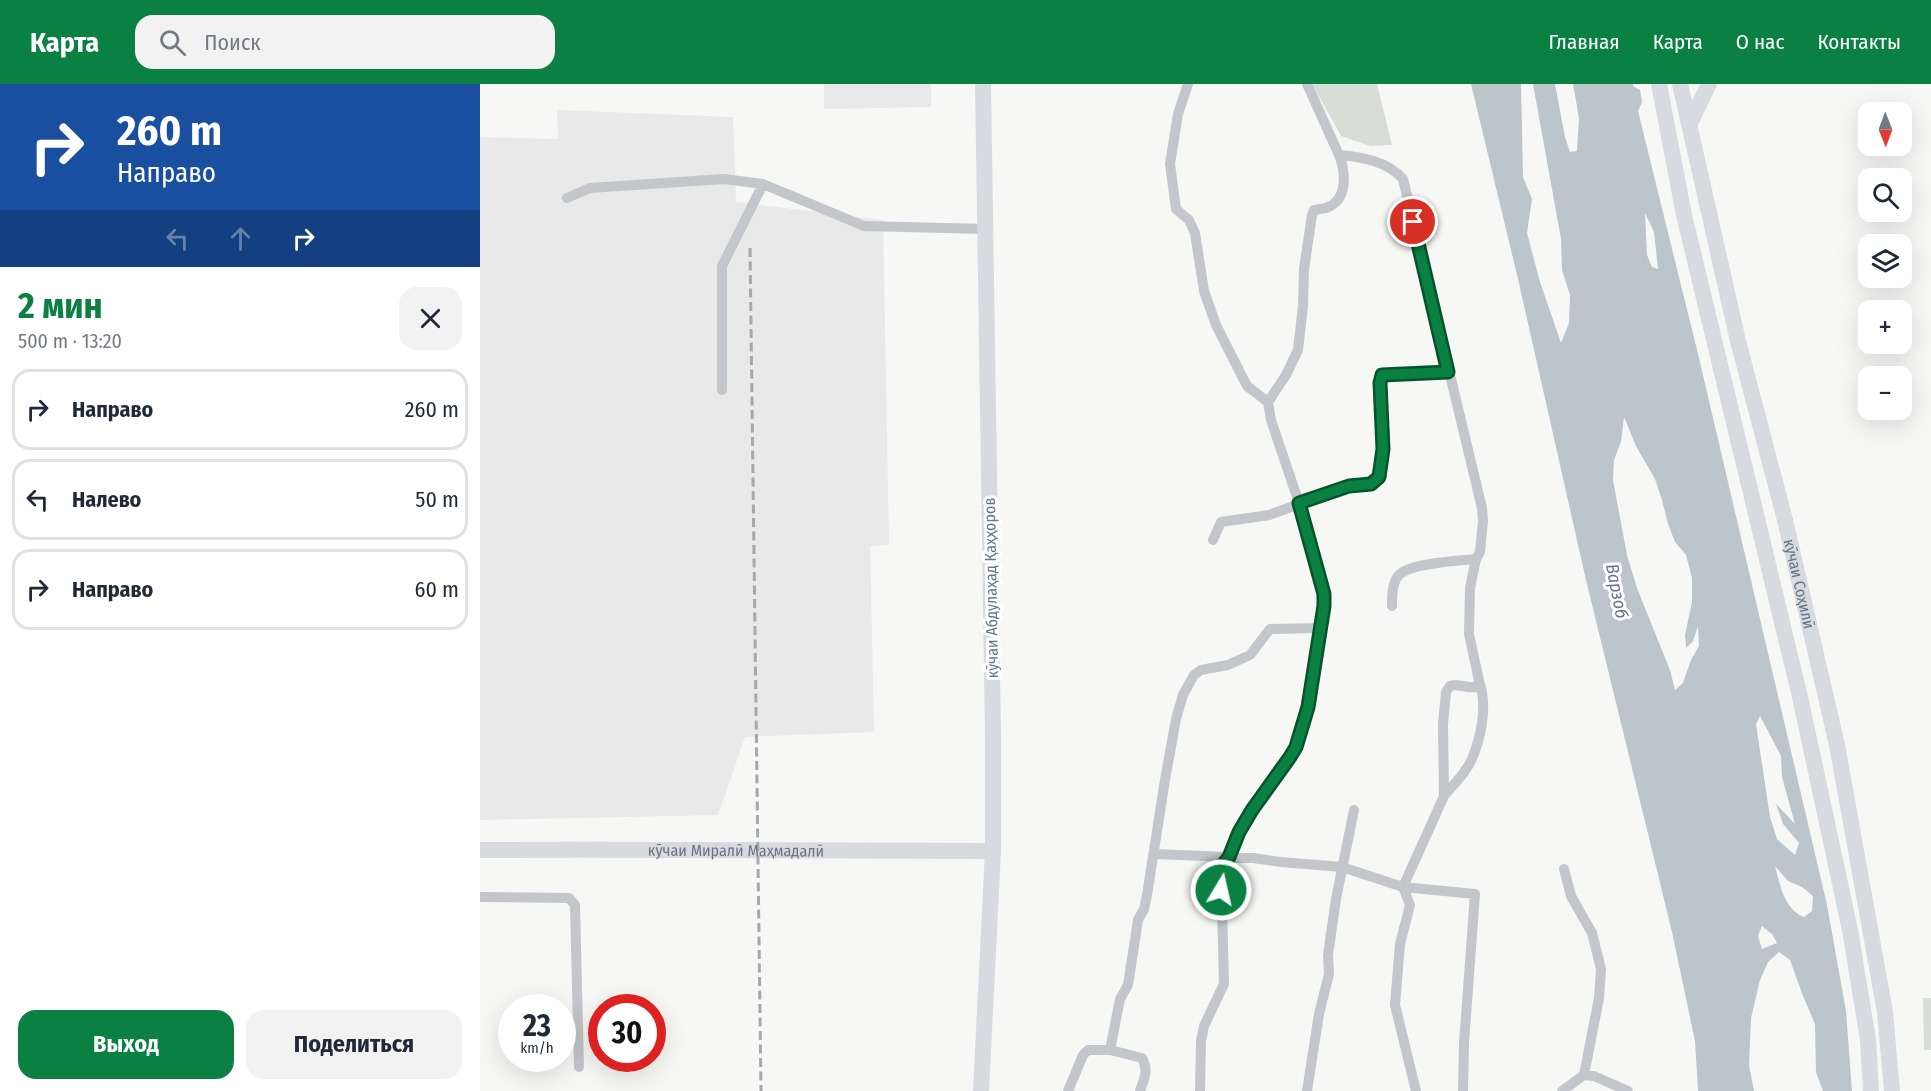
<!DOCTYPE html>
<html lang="ru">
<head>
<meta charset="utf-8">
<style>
	:root { --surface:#fff; --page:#f2f2f3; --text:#1f2937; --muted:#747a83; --line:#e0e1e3; --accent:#0b8043 }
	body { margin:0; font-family:"Fira Sans Condensed",sans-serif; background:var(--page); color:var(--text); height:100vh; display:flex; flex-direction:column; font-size:22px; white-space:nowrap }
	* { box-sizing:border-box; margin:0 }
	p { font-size:20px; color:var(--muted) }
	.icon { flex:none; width:33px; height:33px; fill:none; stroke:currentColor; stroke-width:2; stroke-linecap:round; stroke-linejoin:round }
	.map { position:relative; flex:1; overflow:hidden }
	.side { display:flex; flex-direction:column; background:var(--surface); width:480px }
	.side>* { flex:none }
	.top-card { background:#1a4fa0; color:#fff; overflow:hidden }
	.needle { width:39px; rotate:179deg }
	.controls { position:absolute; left:1378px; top:18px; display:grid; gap:12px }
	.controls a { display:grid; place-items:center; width:54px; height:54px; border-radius:12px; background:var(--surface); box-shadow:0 6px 24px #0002; font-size:30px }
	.speed { position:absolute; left:18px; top:910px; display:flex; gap:12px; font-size:30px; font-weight:700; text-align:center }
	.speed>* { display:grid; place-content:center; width:78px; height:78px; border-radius:50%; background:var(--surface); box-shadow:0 6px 24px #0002; line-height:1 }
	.speed small { font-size:15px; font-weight:400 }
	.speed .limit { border:9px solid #d22; background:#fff; color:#111 }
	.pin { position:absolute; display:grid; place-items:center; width:51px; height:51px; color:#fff; margin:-26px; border:3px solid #fff; border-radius:50%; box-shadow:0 2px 6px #0007 }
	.me { position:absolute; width:66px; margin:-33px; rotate:9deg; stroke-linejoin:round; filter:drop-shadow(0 0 4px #0008) }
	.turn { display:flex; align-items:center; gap:21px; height:126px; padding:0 18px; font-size:27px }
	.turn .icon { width:78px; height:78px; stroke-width:2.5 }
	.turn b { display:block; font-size:42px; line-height:51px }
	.lanes { display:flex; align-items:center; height:57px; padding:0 18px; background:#0003; justify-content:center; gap:30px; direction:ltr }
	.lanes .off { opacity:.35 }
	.round { display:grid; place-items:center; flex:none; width:63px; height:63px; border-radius:18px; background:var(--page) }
	.head { display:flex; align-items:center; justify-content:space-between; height:102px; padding:0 18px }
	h1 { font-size:36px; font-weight:700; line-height:45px; color:var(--accent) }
	.primary-button { display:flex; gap:12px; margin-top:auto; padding:12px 18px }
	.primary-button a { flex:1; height:69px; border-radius:18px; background:var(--accent); color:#fff; font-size:24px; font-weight:700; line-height:69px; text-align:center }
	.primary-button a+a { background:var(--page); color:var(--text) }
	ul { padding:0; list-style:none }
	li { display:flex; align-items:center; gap:18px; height:81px; margin:0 12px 9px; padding:0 6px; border:3px solid var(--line); border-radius:18px }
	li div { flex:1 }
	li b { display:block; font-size:22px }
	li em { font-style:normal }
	header { display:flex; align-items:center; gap:36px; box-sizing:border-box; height:84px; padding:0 30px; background:var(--accent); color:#fff }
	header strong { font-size:28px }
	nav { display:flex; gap:33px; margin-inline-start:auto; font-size:21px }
	.search { width:420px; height:54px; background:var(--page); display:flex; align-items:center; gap:15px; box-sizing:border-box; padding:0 21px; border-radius:18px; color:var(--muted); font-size:22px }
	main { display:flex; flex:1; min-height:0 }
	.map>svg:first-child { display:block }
	.built { fill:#e8e9e8 }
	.green { fill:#d8ded6 }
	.water { fill:#bbc5ca; fill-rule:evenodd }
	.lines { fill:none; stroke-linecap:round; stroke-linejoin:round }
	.street { stroke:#c3c6ca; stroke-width:10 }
	.secondary { stroke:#d7dadf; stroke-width:16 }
	.rail { stroke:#a4a9af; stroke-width:3; stroke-dasharray:9 4.5; stroke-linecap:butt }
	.route-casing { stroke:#07532c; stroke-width:15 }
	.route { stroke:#0b8043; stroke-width:10 }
	.labels { text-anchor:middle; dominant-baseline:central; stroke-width:6; stroke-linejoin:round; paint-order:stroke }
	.street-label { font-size:16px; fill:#687585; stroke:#fff }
	.water-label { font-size:18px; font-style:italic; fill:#637681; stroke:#fff }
</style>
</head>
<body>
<header>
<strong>Карта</strong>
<div class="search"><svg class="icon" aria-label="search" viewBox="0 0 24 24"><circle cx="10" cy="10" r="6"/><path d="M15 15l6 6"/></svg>Поиск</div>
<nav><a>Главная</a><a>Карта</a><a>О нас</a><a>Контакты</a></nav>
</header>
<main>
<section class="side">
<div class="top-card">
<div class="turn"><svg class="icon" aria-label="right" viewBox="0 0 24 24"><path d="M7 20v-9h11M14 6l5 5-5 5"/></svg><div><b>260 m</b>Направо</div></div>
<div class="lanes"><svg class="icon off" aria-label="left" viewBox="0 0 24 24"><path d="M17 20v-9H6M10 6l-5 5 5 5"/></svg><svg class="icon off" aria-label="ahead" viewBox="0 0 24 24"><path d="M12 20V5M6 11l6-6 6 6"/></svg><svg class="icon" aria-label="right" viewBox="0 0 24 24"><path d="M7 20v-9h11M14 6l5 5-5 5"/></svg></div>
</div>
<div class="head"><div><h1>2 мин</h1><p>500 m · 13:20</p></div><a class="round"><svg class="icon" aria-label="close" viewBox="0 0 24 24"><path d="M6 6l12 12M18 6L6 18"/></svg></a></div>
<ul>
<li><svg class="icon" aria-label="right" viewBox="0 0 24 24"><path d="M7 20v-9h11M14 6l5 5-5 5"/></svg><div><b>Направо</b></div><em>260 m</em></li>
<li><svg class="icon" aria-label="left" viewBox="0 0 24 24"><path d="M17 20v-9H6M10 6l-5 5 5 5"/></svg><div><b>Налево</b></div><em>50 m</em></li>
<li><svg class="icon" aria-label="right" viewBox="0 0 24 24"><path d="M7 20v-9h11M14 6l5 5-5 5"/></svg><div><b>Направо</b></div><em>60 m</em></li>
</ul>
<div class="primary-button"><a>Выход</a><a>Поделиться</a></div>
</section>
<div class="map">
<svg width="1451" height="1007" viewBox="0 0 1451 1007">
	<rect width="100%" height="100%" fill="#f7f8f5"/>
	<!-- built -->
	<path class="built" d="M344,0H451V23L344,25Z
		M77,26L253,33L256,118L403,136L409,461L390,462L394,648L265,653L238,731L0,736V53L78,55Z"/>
	<!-- green -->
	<path class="green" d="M832,0H897L912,61L890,62L861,52Z
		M1443,914H1451V966H1444Z"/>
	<!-- water -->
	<path class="water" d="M991,0H1041L1043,93L1052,115L1047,149L1060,198L1081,259L1089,239L1090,211L1082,186L1081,155L1053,0H1075L1085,53L1090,68L1097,67L1099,34L1093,0H1153V2L1160,6L1162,18L1158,27L1219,274L1347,821L1366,927L1372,1007H1343L1336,988L1335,940L1323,912L1310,876L1299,868L1288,878L1280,896L1271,934L1269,981L1274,1007H1218L1215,957L1192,848L1106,496L1038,195ZM1165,129L1174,148L1178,185L1172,183L1167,171ZM1144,333L1156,362L1175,395L1182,416L1188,440L1195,458L1206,471L1212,494V518L1205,551L1206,564L1213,557L1218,542L1219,562L1211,576L1203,599L1195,606L1190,586L1157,504L1147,471L1133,396L1134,376L1141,358ZM1280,632L1301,672L1302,693L1315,740L1296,720L1303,740L1319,759L1315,771L1297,755L1290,733L1276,640ZM1295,782L1308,797L1322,803L1333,812L1332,827L1324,833C1304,825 1300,801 1295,782ZM1282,842L1292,850L1297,859L1282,865L1278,852Z"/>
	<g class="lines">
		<!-- street -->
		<path class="street" d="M708,0L698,30L690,80L696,125L709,136L715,149L724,207L736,241L767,302L788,318L791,336L819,419L844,510L845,522L828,623L816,663L810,673L772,726L741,787L744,900L724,942L721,957L720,1007
			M827,0L859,71C882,73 907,77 923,95L1002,424L1003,437L1000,468L996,475L990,504L989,550L999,597L997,603C987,605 979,599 970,602L966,608L963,640L964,712L923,803L930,821L920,860L915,921L936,1007
			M87,114L110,104L244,95L283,100L384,142L505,145
			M242,306V182L283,100
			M788,318L806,291L818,266L823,222L824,185L832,131L834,126C840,125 847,125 852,121C868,111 865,86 859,71
			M733,456L741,438L789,431L869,402L891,401L899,393L903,365L900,299L902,291L968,288
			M912,522C912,512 912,497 920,490C933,479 978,477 996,475
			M964,712C973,701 985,690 991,677C1001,655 1008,621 999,597
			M674,770L773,774L801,778L862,783L923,803L995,810L984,959L983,1007
			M0,813L89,814L95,821L99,983
			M630,966L662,974C669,986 664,995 660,1007
			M1104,991L1114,992L1148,1007
			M588,1007L603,971L608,966H630L640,915L648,901L658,836L664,825L667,811L685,696L696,635L703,611L714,591L721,586L748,581L770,571L790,545L841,544
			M827,1007L839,930L849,890L848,871L856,815L874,726
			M1082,1007L1104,991L1119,914L1121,885L1112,849L1091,812L1084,785"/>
		<!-- secondary -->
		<g class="secondary">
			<path d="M1179,0L1204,131L1320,613L1370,846L1388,956L1391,1007"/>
			<path id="s1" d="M1200,0L1258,257L1305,436L1357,661L1405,928L1412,1007"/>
			<path d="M1209,41L1229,0"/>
			<path id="s2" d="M0,766C171,765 342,767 513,767"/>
			<path d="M501,1007L513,767V651L503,0"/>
		</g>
		<!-- rail -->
		<path class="rail" d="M270,164L281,1007"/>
	</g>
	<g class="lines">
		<!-- route casing -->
		<g class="route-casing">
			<path id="route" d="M741,806L742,782L749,773L759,748L772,726L810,673L816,663L828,623L844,522V510L819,419L869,402L891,400L899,393L903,365L900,299L902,291L968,288L933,138"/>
		</g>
		<!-- route -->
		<use href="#route" class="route"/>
	</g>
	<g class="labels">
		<!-- street labels -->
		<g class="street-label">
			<text stroke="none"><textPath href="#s1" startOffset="514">кӯчаи Соҳилӣ</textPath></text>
			<text transform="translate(511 504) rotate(-91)">кӯчаи Абдулаҳад Қаҳҳоров</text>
			<text stroke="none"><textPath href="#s2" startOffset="256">кӯчаи Миралӣ Маҳмадалӣ</textPath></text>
		</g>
		<!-- water labels -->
		<g class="water-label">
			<text transform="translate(1137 507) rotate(79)">Варзоб</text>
		</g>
	</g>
</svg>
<div class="controls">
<a><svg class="needle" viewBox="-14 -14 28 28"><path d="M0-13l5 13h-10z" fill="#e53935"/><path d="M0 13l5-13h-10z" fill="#747a83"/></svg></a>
<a><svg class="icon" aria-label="search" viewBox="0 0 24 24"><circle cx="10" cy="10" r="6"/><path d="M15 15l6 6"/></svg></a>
<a><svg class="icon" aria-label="layers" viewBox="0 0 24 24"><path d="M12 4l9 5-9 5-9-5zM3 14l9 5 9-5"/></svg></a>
<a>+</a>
<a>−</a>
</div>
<div class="speed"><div>23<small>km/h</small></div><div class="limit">30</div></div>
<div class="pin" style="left:933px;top:138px;background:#d93025"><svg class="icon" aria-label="arrive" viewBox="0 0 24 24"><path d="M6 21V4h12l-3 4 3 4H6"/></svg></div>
<svg class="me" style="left:741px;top:806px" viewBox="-20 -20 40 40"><circle r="17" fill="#0b8043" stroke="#fff" stroke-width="3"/><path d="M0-11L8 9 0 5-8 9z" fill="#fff"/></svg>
</div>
</main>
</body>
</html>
